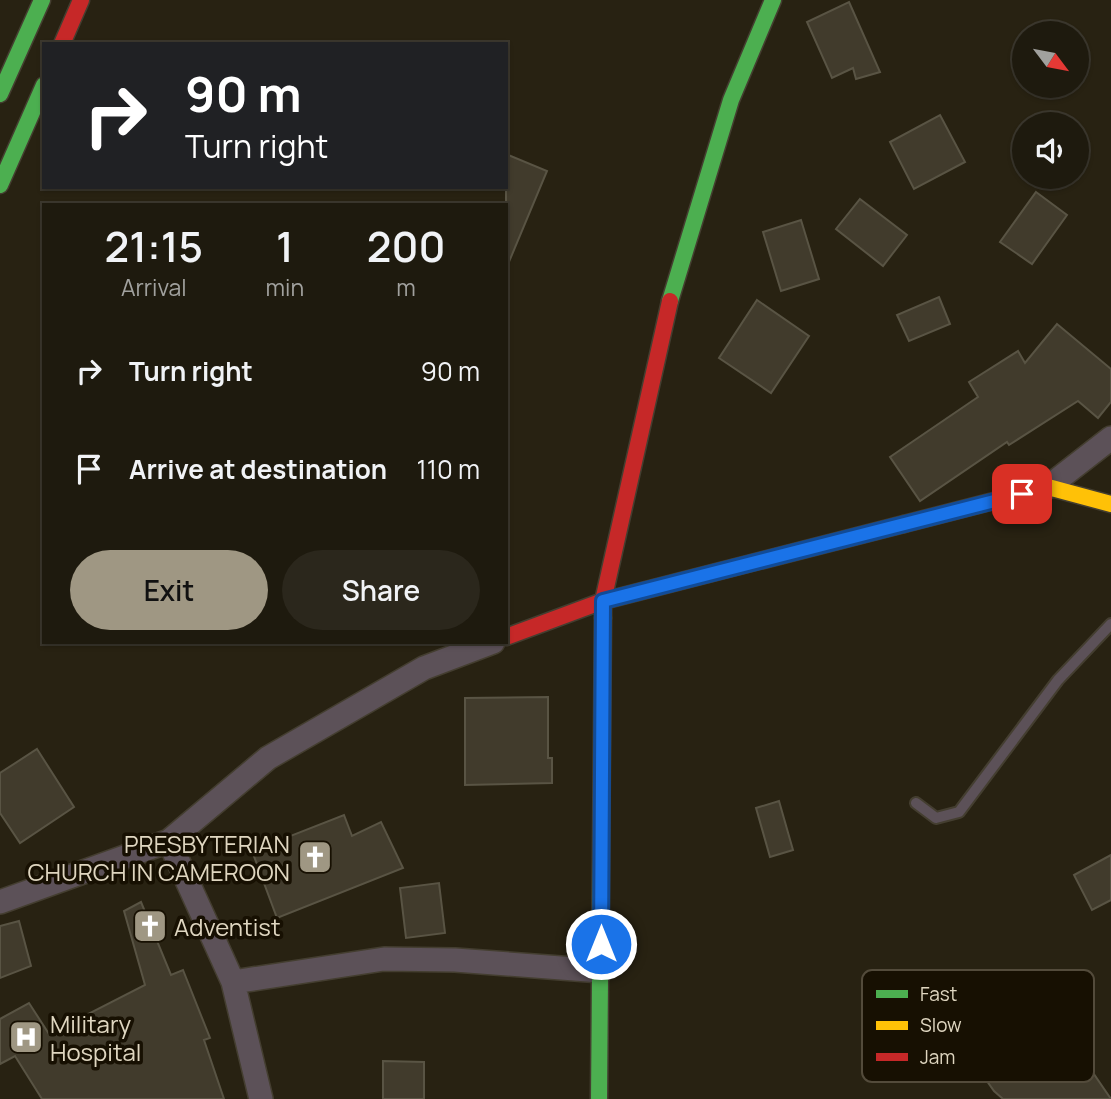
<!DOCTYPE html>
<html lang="en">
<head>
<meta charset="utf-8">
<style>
	:root { --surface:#1e1a0e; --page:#2b271c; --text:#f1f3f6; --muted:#a1a19e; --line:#3c382e; --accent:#9f9783 }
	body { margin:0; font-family:Manrope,sans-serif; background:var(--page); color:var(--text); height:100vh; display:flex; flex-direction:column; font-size:26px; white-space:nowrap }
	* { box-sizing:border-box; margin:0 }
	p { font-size:23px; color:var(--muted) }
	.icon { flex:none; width:38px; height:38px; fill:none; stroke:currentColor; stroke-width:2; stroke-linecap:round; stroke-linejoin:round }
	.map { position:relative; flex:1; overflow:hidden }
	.sheet { position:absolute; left:42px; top:203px; width:466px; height:441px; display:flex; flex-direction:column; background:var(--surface); border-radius:0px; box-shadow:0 2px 5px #0004,0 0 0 2px var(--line) }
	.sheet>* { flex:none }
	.hud { position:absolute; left:42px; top:42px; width:466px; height:147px; border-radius:0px; box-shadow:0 2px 5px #0004,0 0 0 2px var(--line); background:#202124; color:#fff; overflow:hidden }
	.needle { width:46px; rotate:122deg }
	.controls { position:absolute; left:1012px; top:21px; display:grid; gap:14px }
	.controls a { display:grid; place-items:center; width:77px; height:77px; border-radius:50%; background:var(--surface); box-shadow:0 2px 5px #0004,0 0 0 2px var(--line); font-size:35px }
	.pin { position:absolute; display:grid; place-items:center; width:60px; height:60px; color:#fff; margin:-30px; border-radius:14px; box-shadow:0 4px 10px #0006 }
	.me { position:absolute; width:77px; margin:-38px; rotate:0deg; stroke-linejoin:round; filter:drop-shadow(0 0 5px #0008) }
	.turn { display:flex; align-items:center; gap:24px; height:147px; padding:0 28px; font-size:32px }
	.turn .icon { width:91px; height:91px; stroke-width:2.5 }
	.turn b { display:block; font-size:49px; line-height:60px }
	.eta { display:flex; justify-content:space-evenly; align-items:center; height:119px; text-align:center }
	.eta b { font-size:42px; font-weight:600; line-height:49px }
	.primary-button { display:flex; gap:14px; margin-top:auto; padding:14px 28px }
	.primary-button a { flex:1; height:80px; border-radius:42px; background:var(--accent); color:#111; font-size:28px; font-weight:600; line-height:80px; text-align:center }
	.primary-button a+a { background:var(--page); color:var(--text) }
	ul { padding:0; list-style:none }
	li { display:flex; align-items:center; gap:21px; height:98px; padding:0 28px }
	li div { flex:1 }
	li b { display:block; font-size:26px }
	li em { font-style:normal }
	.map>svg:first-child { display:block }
	.building { fill:#413b2c; stroke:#595444; stroke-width:2 }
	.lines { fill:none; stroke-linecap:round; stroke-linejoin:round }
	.lane-casing { stroke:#443e30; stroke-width:14 }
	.street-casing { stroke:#443e30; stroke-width:26 }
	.fast-casing { stroke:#443e30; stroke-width:19 }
	.slow-casing { stroke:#443e30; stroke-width:19 }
	.jam-casing { stroke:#443e30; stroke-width:19 }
	.lane { stroke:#5c5158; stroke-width:10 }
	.street { stroke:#5c5158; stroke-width:23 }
	.fast { stroke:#4caf50; stroke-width:16 }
	.slow { stroke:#ffc107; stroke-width:16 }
	.jam { stroke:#c62828; stroke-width:16 }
	.route-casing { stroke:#114b97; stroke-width:18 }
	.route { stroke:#1a73e8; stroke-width:12 }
	.labels { text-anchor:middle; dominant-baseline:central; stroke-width:7; stroke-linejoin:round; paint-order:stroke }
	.poi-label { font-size:24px; fill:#dfd6c0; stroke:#171002; text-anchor:start }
	.key { fill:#171002; stroke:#534b3b; stroke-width:2 }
	.key-label { font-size:19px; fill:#dfd6c0 }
</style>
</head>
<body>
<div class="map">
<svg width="1111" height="1099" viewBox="0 0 1111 1099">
	<rect width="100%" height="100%" fill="#282212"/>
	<!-- building -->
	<path class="building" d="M849,2L880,72L856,79L853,68L832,78L807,22Z
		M940,115L965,162L914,189L890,142Z
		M506,154L547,171L506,269Z
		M1036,192L1067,215L1032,264L1000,242Z
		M860,199L907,235L883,266L836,229Z
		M801,220L819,279L781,291L763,232Z
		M939,297L950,324L909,341L897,315Z
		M757,300L809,336L771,393L719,358Z
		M1057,324L1111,369V402L1098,418L1078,401L1009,445L1007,442L920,501L890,457L978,397L969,382L1018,351L1025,363Z
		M548,697V758H552V783L465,785V698Z
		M37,749L74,807L20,843L0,813V773Z
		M779,801L793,850L770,857L756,808Z
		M344,815L352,836L381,822L403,868L277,918L252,851Z
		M1111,855V900L1092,910L1074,875Z
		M439,883L445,933L406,938L400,888Z
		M141,902L171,975L183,970L210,1038L204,1040L224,1099H42L15,1056L0,1064V1019L29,1003L49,1034L145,985L124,911Z
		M19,921L31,966L0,978V926Z
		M996,1023L1035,1078L1076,1048L1111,1099H1003L994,1091L963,1047Z
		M383,1061L424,1062V1099H383Z"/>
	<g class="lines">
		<!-- lane casing -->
		<g class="lane-casing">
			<path id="lane" d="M916,803L936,818L959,812L1058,680L1111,624"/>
		</g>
		<!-- street casing -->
		<g class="street-casing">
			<path id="street" d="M1048,487L1111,438
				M169,841L233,982L261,1099
				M0,902L169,841L268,758L424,668L493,642
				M233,982L384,959L455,960L601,971"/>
		</g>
		<!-- fast casing -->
		<g class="fast-casing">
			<path id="fast" d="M0,94L42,0
				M0,185L44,85
				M670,301L731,100L773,0
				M599,1099L603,618"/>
		</g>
		<!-- slow casing -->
		<g class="slow-casing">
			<path id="slow" d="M904,524L1048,487L1111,504"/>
		</g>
		<!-- jam casing -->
		<g class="jam-casing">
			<path id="jam" d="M62,44L81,0
				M603,618V601L670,301
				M506,637L603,601L904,524"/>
		</g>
		<!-- lane -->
		<use href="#lane" class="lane"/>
		<!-- street -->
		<use href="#street" class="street"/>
		<!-- fast -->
		<use href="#fast" class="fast"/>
		<!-- slow -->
		<use href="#slow" class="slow"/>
		<!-- jam -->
		<use href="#jam" class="jam"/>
	</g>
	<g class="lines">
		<!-- route casing -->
		<g class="route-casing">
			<path id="route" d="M601,944L603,601L1022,494"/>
		</g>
		<!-- route -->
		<use href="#route" class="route"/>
	</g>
	<!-- icons -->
	<defs>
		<g id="church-square" transform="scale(1.75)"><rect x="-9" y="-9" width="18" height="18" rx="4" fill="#9f9783" stroke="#171002"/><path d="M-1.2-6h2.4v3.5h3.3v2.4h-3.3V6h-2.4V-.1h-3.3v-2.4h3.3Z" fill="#fff"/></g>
		<g id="hospital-square" transform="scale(1.75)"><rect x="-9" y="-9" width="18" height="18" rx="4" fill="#9f9783" stroke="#171002"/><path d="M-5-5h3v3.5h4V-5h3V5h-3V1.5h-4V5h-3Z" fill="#fff"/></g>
	</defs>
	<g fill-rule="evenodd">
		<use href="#church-square" x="315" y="857"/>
		<use href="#church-square" x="150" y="926"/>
		<use href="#hospital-square" x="26" y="1037"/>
	</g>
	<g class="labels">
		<!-- poi labels -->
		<g class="poi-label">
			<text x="290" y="843" text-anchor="end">PRESBYTERIAN<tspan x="290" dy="28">CHURCH IN CAMEROON</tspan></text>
			<text x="174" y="926">Adventist</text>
			<text x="50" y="1023">Military<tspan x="50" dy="28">Hospital</tspan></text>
		</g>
	</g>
	<!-- legend -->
	<rect x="862" y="970" width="232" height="112" rx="10" class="key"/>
	<rect x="876" y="990" width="32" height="8" fill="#4caf50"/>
	<rect x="876" y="1021" width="32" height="9" fill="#ffc107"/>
	<rect x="876" y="1053" width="32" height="8" fill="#c62828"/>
	<g class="key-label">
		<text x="920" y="1001">Fast</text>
		<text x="920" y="1032">Slow</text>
		<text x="920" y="1064">Jam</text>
	</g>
</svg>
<div class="controls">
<a><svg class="needle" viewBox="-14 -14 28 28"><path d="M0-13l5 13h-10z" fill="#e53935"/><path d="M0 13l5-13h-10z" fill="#a1a19e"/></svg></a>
<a><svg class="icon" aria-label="sound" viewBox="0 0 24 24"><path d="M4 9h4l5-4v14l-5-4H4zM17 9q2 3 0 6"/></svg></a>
</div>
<div class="pin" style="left:1022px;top:494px;background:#d93025"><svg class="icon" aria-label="arrive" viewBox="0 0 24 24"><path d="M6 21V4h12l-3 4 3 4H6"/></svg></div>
<svg class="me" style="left:601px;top:944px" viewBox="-20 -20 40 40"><circle r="17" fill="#1a73e8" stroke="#fff" stroke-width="3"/><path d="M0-11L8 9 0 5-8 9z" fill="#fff"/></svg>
<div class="hud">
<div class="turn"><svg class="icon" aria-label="right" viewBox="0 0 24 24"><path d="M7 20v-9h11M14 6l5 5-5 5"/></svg><div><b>90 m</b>Turn right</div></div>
</div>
<section class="sheet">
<div class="eta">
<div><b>21:15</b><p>Arrival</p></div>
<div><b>1</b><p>min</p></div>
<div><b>200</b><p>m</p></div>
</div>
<ul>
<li><svg class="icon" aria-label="right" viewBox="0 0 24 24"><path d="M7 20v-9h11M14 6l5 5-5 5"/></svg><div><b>Turn right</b></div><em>90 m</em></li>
<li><svg class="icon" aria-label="arrive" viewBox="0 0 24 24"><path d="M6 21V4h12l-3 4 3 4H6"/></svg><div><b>Arrive at destination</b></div><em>110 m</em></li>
</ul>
<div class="primary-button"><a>Exit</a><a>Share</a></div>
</section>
</div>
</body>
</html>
